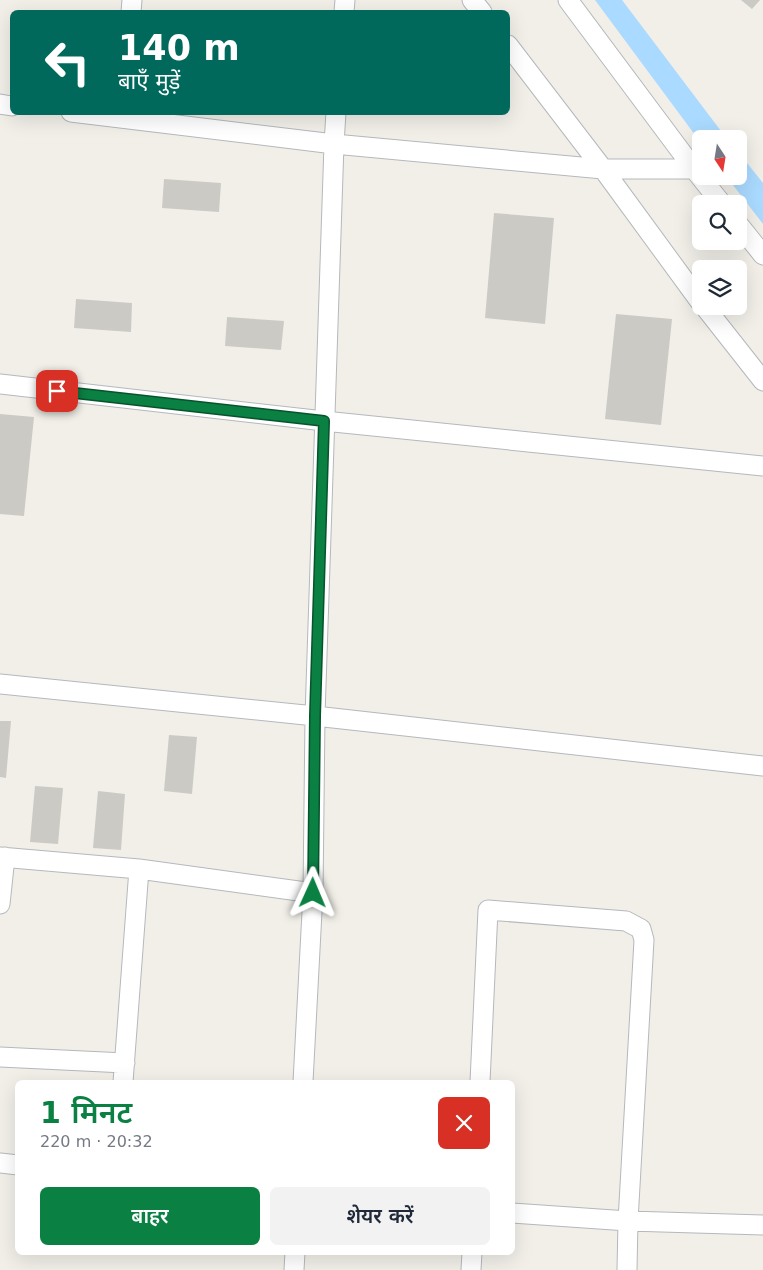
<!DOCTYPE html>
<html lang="hi">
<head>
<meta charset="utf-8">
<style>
	:root { --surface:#fff; --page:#f2f2f3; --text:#1f2937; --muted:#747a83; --accent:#0b8043 }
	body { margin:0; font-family:"DejaVu Sans","Noto Sans Devanagari",sans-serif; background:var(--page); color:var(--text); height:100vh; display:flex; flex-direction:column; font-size:19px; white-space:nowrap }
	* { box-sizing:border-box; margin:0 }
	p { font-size:16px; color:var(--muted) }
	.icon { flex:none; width:28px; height:28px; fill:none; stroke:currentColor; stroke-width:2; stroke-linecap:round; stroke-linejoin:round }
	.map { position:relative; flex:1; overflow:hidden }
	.details { position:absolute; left:15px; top:1080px; width:500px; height:175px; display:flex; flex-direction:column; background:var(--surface); border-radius:8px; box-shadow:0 5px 20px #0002 }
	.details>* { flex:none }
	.banner { position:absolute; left:10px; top:10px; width:500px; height:105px; border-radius:8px; box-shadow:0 5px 20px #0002; background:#00695c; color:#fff; overflow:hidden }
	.needle { width:32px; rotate:168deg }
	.fabs { position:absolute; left:692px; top:130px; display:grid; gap:10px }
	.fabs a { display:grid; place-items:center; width:55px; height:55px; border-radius:8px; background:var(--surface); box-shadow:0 5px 20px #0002; font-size:25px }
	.pin { position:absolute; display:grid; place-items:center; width:42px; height:42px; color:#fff; margin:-21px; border-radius:10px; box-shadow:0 2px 8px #0006 }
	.me { position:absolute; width:55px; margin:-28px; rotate:1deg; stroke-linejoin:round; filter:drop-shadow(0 0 4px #0008) }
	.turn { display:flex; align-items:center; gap:18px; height:105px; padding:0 25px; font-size:22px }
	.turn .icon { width:65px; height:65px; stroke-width:2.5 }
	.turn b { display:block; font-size:35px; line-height:42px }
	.round { display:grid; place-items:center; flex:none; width:52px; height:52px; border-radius:8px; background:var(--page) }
	.overview { display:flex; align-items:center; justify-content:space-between; height:85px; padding:0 25px }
	h1 { font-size:30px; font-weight:600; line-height:38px; color:var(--accent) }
	.primary-button { display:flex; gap:10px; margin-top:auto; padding:10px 25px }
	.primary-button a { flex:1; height:58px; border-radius:8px; background:var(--accent); color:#fff; font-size:20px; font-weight:600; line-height:58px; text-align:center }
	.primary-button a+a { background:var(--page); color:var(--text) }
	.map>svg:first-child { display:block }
	.water { fill:#aadaff }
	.building { fill:#cccac5 }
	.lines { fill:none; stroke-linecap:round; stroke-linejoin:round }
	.street-casing { stroke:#b5b8bc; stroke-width:21 }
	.street { stroke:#fff; stroke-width:19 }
	.route-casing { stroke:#07532c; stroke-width:12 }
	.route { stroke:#0b8043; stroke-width:9 }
</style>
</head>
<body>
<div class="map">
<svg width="763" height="1270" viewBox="0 0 763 1270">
	<rect width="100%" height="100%" fill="#f1efe8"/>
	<!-- water -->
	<path class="water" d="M595,0H622L727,139H701V143Z
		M739,153L763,183V224L726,176H739Z"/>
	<!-- building -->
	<path class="building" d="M741,0H760L752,9Z
		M164,179L221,183L219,212L162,208Z
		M494,213L554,218L545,324L485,318Z
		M76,299L132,303L131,332L74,328Z
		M616,314L672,319L661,425L605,419Z
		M227,317L284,321L281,350L225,346Z
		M0,414L34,417L24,516L0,514Z
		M0,721H11L6,778L0,777Z
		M169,735L197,737L192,794L164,791Z
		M35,786L63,788L58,844L30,842Z
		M98,791L125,794L121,850L93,848Z"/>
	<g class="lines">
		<!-- street casing -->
		<g class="street-casing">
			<path id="street" d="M472,0L482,12
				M568,0L694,169L722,204
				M131,12L132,0
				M344,12L345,0
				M508,45L603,169H694
				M0,104L12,106
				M71,112L334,144L603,169L701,303
				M739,225L763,255
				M704,306L763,381
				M0,384L324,421L763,466
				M0,684L315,716L763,766
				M0,857L139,869L313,893
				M0,904L5,857
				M0,1057L125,1063
				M123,1082L139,869
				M303,1082L313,893L315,716L334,144L336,112
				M480,1082L488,910L626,921L641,929L644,940L628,1221L627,1270
				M0,1163L18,1165
				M512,1213L628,1221L763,1225
				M294,1270L295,1252
				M471,1270L472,1252"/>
		</g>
		<!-- street -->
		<use href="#street" class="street"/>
	</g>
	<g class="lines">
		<!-- route casing -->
		<g class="route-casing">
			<path id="route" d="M57,391L324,421L315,716L313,893"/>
		</g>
		<!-- route -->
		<use href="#route" class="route"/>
	</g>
</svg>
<div class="fabs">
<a><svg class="needle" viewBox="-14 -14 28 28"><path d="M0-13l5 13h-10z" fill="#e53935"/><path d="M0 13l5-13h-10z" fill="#747a83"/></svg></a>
<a><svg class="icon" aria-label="search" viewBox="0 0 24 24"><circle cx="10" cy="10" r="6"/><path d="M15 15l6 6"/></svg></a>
<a><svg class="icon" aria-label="layers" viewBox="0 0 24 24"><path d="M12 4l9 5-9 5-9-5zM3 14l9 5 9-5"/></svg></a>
</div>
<div class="pin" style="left:57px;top:391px;background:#d93025"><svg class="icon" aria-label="arrive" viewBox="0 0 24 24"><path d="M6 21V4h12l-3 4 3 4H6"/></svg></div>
<svg class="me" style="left:313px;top:893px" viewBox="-20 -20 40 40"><path d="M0-17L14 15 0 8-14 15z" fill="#0b8043" stroke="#fff" stroke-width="4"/></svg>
<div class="banner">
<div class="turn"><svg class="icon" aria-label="left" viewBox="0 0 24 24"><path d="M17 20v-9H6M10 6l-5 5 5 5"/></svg><div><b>140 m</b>बाएँ मुड़ें</div></div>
</div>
<section class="details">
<div class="overview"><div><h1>1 मिनट</h1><p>220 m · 20:32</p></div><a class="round" style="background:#d93025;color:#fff"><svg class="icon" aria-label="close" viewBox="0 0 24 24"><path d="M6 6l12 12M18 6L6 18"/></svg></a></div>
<div class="primary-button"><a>बाहर</a><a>शेयर करें</a></div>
</section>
</div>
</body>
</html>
